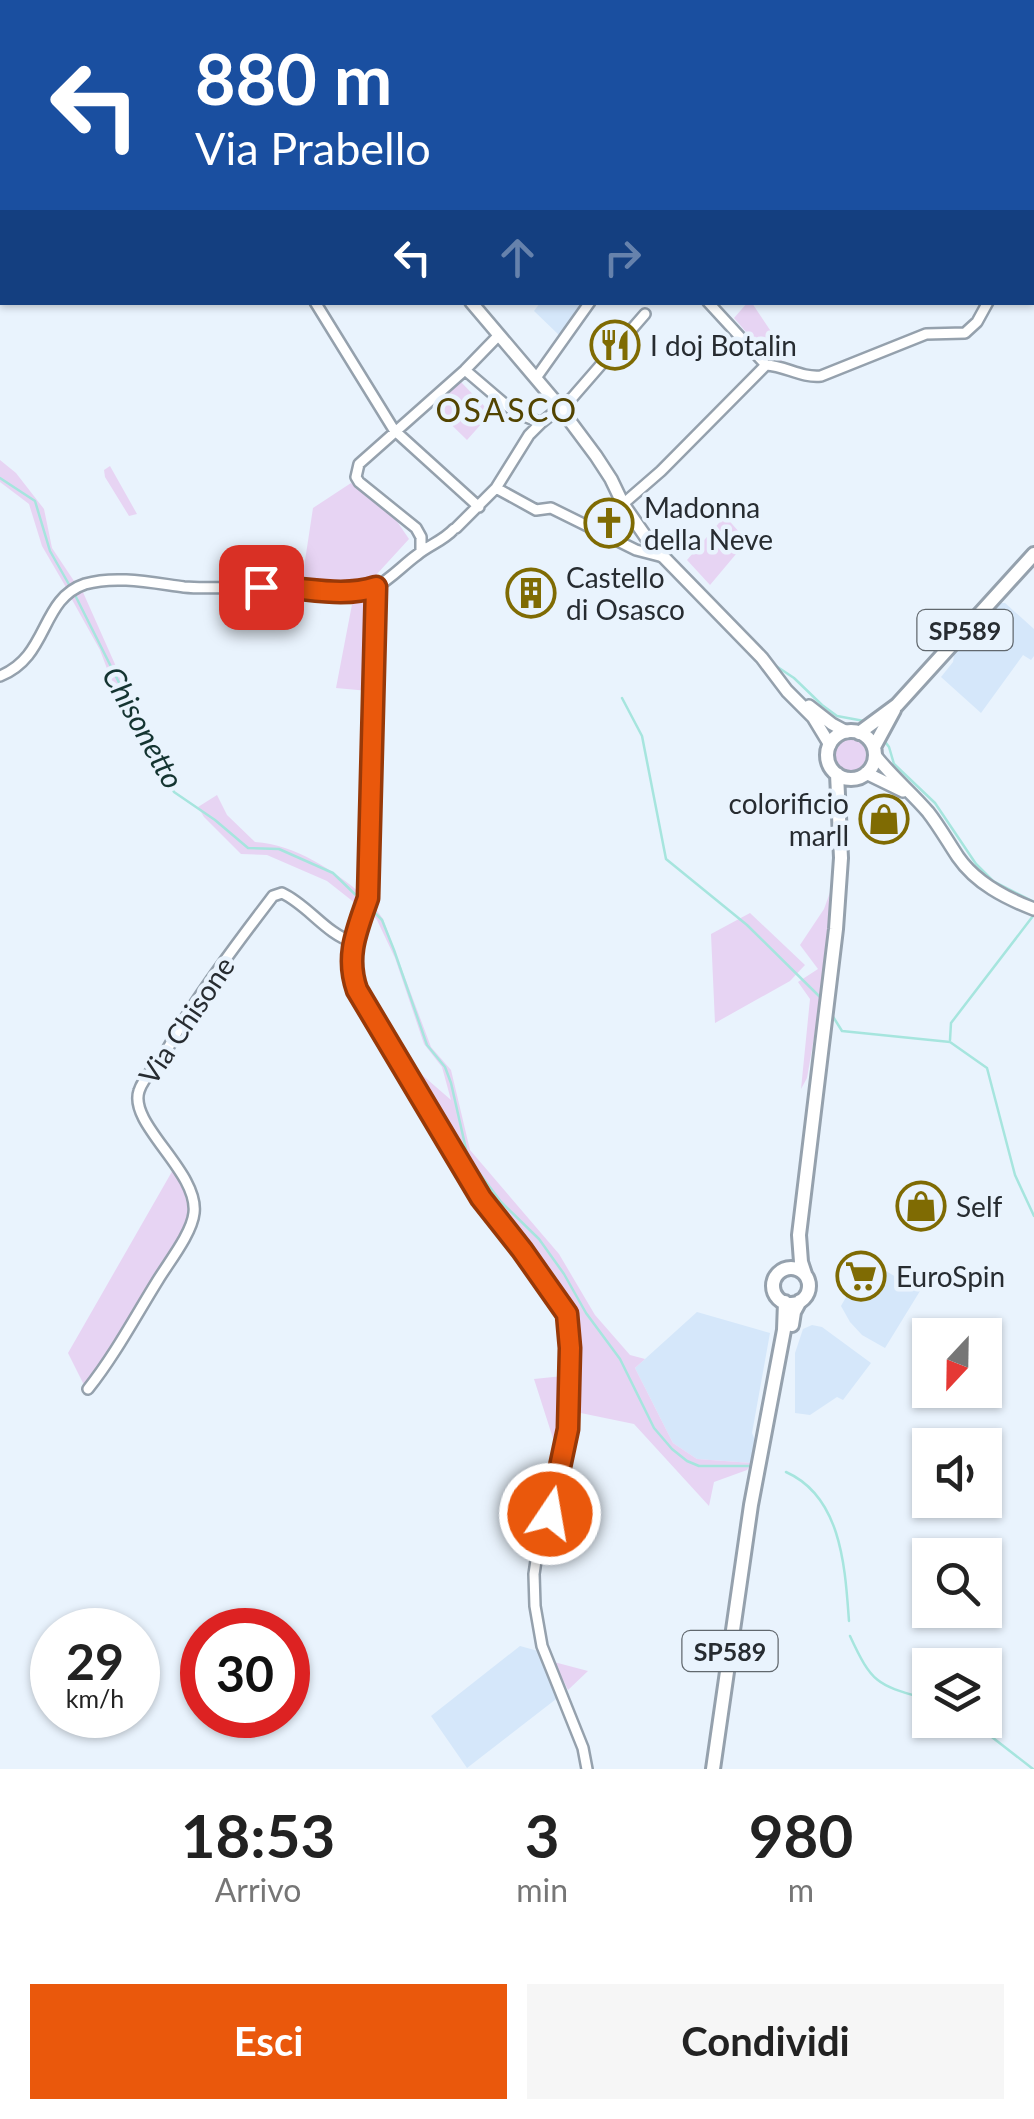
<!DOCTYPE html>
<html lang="it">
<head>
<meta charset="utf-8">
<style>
	:root { --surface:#fff; --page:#f6f6f6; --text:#222; --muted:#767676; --accent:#ea580c }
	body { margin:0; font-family:Lato,sans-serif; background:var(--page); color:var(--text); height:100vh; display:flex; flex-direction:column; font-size:38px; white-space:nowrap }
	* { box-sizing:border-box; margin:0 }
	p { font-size:32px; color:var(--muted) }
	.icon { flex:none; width:55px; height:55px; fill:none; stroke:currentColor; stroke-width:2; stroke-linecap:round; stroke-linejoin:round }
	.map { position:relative; height:1769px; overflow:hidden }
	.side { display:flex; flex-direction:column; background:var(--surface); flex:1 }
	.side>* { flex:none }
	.hud { position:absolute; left:0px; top:0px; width:1035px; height:305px; box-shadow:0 2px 8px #0004; background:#1a4fa0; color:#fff; overflow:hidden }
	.needle { width:65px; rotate:202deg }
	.fabs { position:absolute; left:912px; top:1318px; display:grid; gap:20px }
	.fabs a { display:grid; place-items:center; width:90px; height:90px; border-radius:0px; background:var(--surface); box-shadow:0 2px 8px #0004; font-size:50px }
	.speed { position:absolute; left:30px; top:1608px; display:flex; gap:20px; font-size:50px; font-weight:700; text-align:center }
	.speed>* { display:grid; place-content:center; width:130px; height:130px; border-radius:50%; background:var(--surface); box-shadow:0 2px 8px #0004; line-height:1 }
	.speed small { font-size:25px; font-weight:400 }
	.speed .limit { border:15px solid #d22; background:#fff; color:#111 }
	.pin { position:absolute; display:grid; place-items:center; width:85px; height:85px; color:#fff; margin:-42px; border-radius:20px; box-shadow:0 5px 15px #0006 }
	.me { position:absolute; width:110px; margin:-55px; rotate:12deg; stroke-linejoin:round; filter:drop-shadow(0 0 8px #0008) }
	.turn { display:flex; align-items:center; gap:35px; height:210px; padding:0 30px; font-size:45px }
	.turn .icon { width:130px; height:130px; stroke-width:2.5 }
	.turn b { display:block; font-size:70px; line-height:85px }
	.lanes { display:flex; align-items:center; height:95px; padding:0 30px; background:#0003; justify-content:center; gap:50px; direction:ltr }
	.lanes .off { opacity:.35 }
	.eta { display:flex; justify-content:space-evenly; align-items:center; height:170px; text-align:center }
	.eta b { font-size:60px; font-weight:700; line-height:70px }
	.action { display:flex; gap:20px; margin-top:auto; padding:20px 30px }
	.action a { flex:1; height:115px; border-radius:0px; background:var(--accent); color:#fff; font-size:40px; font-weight:700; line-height:115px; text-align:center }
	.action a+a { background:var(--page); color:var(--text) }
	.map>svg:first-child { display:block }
	.built { fill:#d5e7fa }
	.green { fill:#e7d4f3 }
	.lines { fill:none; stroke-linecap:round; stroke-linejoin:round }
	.stream { stroke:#a6e5de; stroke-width:2.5 }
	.street-casing { stroke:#95a1ad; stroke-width:14 }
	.secondary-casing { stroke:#95a1ad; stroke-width:16 }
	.primary-casing { stroke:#95a1ad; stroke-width:18 }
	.street { stroke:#fff; stroke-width:9 }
	.secondary { stroke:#fff; stroke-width:11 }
	.primary { stroke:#fff; stroke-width:12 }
	.route-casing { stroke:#983908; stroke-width:25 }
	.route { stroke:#ea580c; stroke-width:18 }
	.labels { text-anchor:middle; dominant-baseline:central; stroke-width:9; stroke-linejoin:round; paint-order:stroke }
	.shield { fill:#e9f3fd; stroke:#61686e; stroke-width:2.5 }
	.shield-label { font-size:25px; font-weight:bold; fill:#272c31 }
	.poi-label { font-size:28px; fill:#272c31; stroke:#e9f3fd; text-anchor:start }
	.street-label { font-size:28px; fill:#272c31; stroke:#e9f3fd }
	.water-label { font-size:30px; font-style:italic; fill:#143431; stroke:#e9f3fd }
	.quarter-label { font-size:32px; letter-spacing:2.5px; fill:#524400; stroke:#e9f3fd }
</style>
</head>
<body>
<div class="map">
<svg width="1034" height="1769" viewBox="0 0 1034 1769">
	<rect width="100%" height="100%" fill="#e9f3fd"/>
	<!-- built -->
	<path class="built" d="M540,303H586L560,336L534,311Z
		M996,603H1005L1034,629V656L1031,660L1023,655L981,713L941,677L953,662L955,648Z
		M867,1260L920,1291L885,1348L862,1335L850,1322L841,1306Z
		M697,1312L770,1333L752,1433L756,1443L752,1463L697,1459L673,1443L635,1368Z
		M812,1325L822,1327L871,1363L843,1400L837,1397L810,1415L795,1413V1353L803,1329Z
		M520,1646L538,1651L560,1696L467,1768L431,1716Z"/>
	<!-- green -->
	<path class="green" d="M748,302L752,303L776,339V348L783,363L766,355L734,318Z
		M459,380L491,413L467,440L431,405Z
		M0,460L16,473L44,509L52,548L76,584L67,589L42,546L29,504L0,482Z
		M110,466L137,514L129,516L105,477L104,470Z
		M351,483L394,517L409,539L366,586L333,590L301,587L313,508Z
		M725,516L747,541L710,585L687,560Z
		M82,590L150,743L147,747L130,730L100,650L70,596Z
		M369,593L372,598L369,691L336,688L354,594Z
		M830 755a18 18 0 1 1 36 0a18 18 0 1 1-36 0Z
		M217,795L227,815L255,842C296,845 333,870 364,896L360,907L327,881L267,855L241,854L204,817L198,807Z
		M833,884C830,949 818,1014 807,1078L801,1089L810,999L798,982L818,969L800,945L824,909Z
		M371,902L383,919L431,1047L451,1070L470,1150L559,1254L595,1315L630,1355L645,1359L635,1368L673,1443L697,1459L752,1463L747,1470L714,1482L709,1506L634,1424L571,1411L572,1321L539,1266L482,1194L397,1053L451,1100L442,1067L424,1044L395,958L377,920L368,910Z
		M750,913L805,965L790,981L715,1023L711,934Z
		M174,1168C186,1189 195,1199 189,1224L102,1367L85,1387L68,1353Z
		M563,1376L567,1380L565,1431L558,1454L534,1379Z
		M554,1662L588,1671L568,1690Z"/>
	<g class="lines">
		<!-- stream -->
		<path class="stream" d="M0,478L35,501L50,551L71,588
			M657,536L677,563
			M75,595L174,792L215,820L248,848L279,849L333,873L362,901
			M776,666L794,678L822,705L837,716L864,721
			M622,698L642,736L666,859L747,925L821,998
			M883,739L889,747L894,764L935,803L976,864L993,881L1034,902
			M373,911L382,920L394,950L427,1045L445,1067L451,1083L468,1158L501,1202L539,1239L564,1274L586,1313L620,1359L654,1428L672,1449L687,1461L699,1466H752
			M832,1015L842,1031L950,1042L987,1068L1015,1175L1034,1216
			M950,1040L951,1023L1033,916
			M786,1472C842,1497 845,1568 849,1621
			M850,1636C873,1686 878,1685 930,1700
			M970,1720L1033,1769"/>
		<!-- street casing -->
		<g class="street-casing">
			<path id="street" d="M418,0L421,2
				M247,2L249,0
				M0,67H2
				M1032,235L1034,233
				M315,302L394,430L479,507
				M708,302L766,365
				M766,365C786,366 801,378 821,376L926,334L965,333L977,322L988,302
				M465,370L513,411L541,423L572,398L645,314
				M536,378L590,302
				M496,488L536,510L551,508L636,550L663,557
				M623,504L661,471L766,365
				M456,528L496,488L529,435L541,423
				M421,551V537L416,528L359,482L356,477L359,464L465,370L499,335
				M376,587L368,898C357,930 345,956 357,989L481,1198L522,1249L567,1314L570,1348L568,1429L550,1514L537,1554L534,1574L535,1606L542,1646L583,1748L587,1769
				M0,676C49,657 40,599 85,584C116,575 153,583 184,587C215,590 245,585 276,586C303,588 350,600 374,588C390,580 403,565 417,555C429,545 443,541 454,529
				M88,1389C115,1355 135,1317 158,1280C169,1262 192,1233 194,1213C199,1172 128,1124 139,1091C143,1077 158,1065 165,1053C173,1040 180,1026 188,1014C214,973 244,934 273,896L282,893C308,905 326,934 353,942"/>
		</g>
		<!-- secondary casing -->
		<g class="secondary-casing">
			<path id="secondary" d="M298,0V2
				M471,302L555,401L596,456L611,479L623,504L650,543L762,658L787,691L813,717L830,745
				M809,706L832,724L847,732
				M875,755C891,776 911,792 928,812C939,826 948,842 958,857C976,883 1005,898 1034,909
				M866,773L903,791"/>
		</g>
		<!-- primary casing -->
		<g class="primary-casing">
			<path id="primary" d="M827 755a24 24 0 1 1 48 0a24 24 0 1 1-48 0Z
				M859,733L897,705L1034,554
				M874,747L894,710
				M773 1286a18 18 0 1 1 36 0a18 18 0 1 1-36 0Z
				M805,1274L801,1262L799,1235L836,929L841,858L837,774
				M792,1325L794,1312L800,1301
				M713,1769L751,1505L784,1330L785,1302"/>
		</g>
		<!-- street -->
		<use href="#street" class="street"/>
		<!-- secondary -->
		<use href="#secondary" class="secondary"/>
		<!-- primary -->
		<use href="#primary" class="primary"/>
	</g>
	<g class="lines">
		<!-- route casing -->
		<g class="route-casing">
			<path id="route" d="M261,587C299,585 338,599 376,587L368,898C357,930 345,956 357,990L481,1198L522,1250L567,1314L570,1348L568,1429L550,1514"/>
		</g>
		<!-- route -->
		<use href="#route" class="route"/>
	</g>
	<!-- icons -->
	<defs>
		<g id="restaurant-ring" transform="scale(2.5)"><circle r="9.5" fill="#e9f3fd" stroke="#7f6b03" stroke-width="1.5"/><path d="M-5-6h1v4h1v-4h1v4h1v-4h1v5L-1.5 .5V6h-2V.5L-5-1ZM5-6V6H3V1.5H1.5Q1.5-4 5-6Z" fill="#7f6b03"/></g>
		<g id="church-ring" transform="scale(2.5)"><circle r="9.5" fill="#e9f3fd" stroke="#7f6b03" stroke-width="1.5"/><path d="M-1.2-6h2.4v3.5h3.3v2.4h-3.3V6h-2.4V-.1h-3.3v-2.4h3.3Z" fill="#7f6b03"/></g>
		<g id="building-ring" transform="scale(2.5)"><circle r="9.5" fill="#e9f3fd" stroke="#7f6b03" stroke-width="1.5"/><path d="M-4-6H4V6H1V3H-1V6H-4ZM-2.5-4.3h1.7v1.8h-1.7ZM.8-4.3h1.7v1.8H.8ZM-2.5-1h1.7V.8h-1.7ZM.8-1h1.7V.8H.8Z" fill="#7f6b03"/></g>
		<g id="shop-ring" transform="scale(2.5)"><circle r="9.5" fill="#e9f3fd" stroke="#7f6b03" stroke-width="1.5"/><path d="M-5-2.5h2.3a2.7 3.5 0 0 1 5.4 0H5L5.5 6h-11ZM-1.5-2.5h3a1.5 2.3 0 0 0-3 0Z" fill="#7f6b03"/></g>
		<g id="supermarket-ring" transform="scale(2.5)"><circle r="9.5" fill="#e9f3fd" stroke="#7f6b03" stroke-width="1.5"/><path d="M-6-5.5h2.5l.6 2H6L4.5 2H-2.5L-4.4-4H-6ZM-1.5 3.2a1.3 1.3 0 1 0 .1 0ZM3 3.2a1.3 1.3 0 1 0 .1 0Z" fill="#7f6b03"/></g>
	</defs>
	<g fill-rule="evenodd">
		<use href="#restaurant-ring" x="615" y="345"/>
		<use href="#church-ring" x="609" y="523"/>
		<use href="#building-ring" x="531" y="593"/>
		<use href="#shop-ring" x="884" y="819"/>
		<use href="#shop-ring" x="921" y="1206"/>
		<use href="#supermarket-ring" x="861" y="1276"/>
	</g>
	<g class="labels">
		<!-- shield labels -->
		<g class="shield">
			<rect x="917.5" y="610" width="95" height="40" rx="8"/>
			<rect x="682.5" y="1631" width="95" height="40" rx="8"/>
		</g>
		<g class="shield-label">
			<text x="965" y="630">SP589</text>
			<text x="730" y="1651">SP589</text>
		</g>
		<!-- poi labels -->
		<g class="poi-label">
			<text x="650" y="345">I doj Botalin</text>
			<text x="644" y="507">Madonna<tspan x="644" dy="32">della Neve</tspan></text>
			<text x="566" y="577">Castello<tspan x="566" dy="32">di Osasco</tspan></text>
			<text x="849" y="803" text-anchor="end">colorificio<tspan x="849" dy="32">marll</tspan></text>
			<text x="956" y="1206">Self</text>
			<text x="896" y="1276">EuroSpin</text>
		</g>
		<!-- street labels -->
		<g class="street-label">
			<text transform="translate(186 1020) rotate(-56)">Via Chisone</text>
		</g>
		<!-- water labels -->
		<g class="water-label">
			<text transform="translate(144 727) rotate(61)">Chisonetto</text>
		</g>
		<!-- quarter labels -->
		<g class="quarter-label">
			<text x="507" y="409">OSASCO</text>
		</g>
	</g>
</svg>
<div class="fabs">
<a><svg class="needle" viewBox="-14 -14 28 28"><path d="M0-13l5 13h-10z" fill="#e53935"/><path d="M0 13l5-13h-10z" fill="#767676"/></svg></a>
<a><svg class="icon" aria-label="sound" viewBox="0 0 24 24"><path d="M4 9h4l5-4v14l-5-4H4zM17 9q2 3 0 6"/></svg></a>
<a><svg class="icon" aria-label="search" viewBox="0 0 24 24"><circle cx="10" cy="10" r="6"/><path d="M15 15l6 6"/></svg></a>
<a><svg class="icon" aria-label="layers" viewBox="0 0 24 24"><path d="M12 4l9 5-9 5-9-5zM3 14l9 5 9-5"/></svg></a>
</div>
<div class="speed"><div>29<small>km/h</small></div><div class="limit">30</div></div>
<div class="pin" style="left:261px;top:587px;background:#d93025"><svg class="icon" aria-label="arrive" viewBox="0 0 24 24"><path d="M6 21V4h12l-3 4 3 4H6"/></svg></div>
<svg class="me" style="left:550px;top:1514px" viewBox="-20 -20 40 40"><circle r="17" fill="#ea580c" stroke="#fff" stroke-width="3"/><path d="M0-11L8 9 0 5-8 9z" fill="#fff"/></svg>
<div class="hud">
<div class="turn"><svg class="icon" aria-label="left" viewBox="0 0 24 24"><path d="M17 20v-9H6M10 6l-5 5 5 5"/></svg><div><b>880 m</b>Via Prabello</div></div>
<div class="lanes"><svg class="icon" aria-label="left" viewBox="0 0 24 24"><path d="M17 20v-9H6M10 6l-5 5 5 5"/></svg><svg class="icon off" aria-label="ahead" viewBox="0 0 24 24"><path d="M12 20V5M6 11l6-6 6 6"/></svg><svg class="icon off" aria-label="right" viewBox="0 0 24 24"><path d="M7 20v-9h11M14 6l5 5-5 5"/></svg></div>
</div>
</div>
<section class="side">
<div class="eta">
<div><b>18:53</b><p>Arrivo</p></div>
<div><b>3</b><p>min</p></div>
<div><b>980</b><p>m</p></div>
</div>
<div class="action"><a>Esci</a><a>Condividi</a></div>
</section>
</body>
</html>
